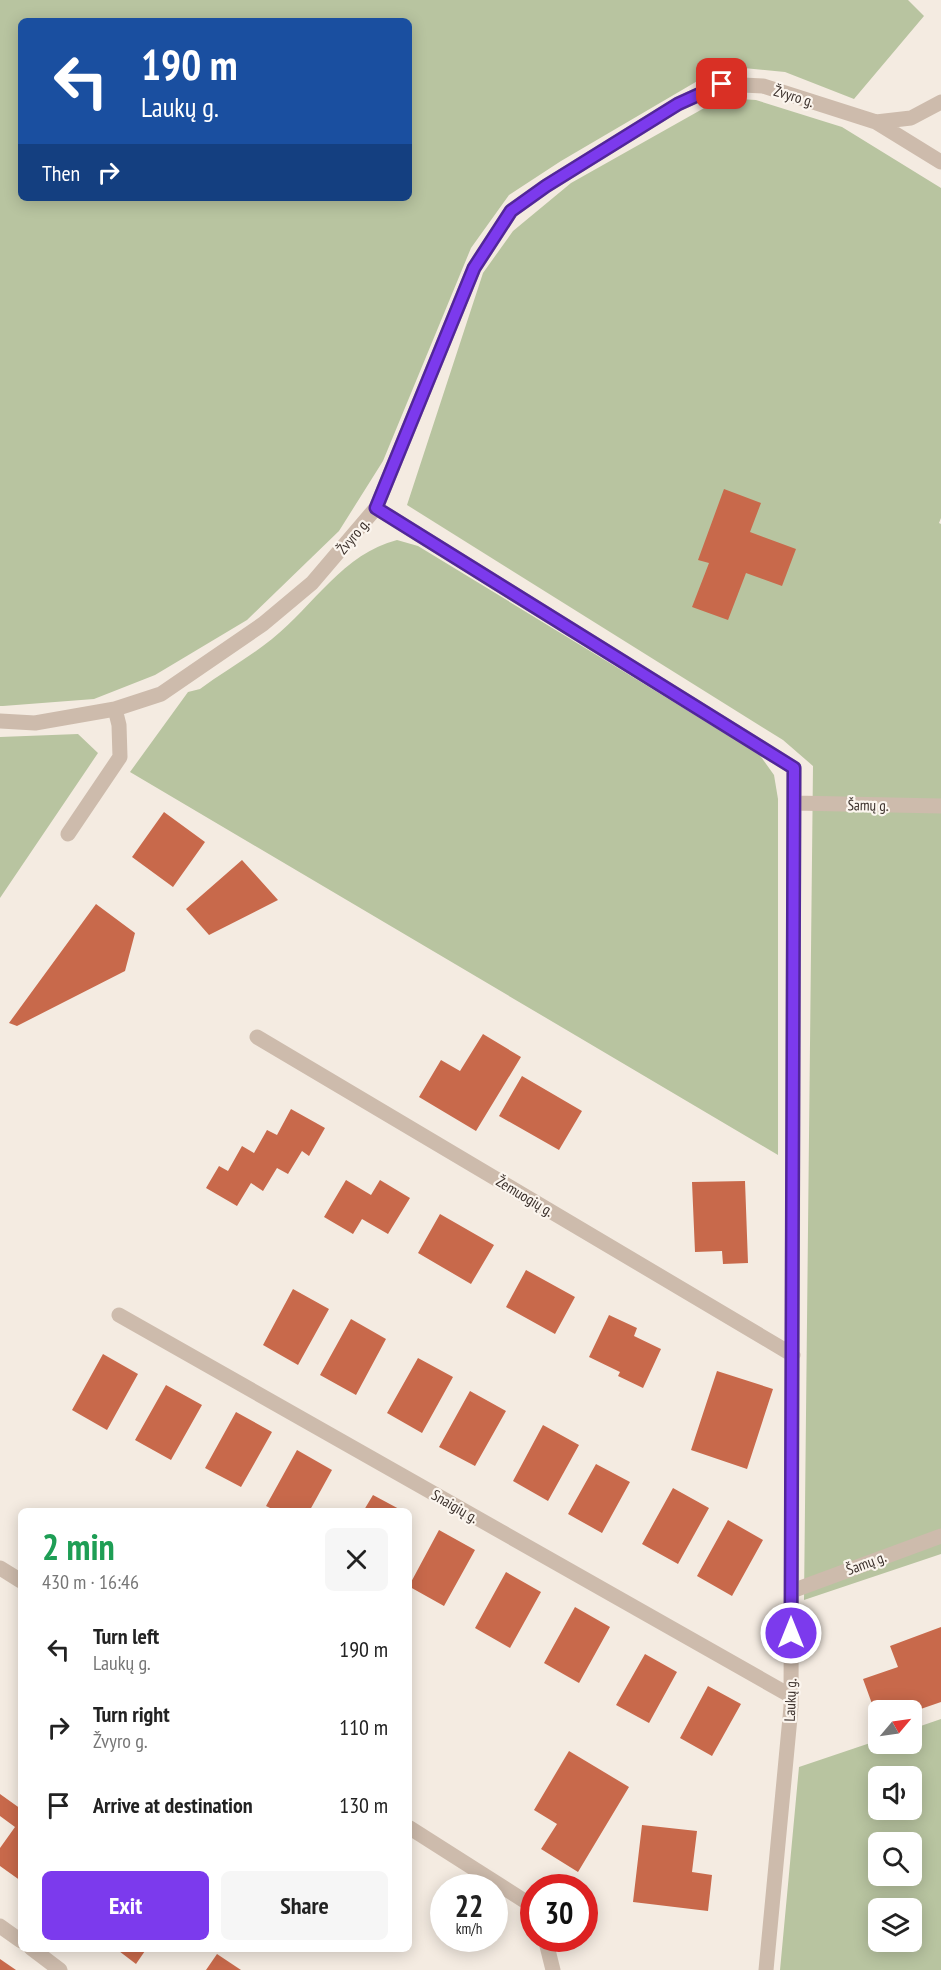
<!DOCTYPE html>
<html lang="en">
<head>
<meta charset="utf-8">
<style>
	:root { --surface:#fff; --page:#f6f6f6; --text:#222; --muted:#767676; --accent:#7c3aed }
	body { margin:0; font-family:"PT Sans Narrow",sans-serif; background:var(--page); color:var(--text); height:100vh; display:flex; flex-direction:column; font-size:22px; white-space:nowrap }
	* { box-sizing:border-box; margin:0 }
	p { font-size:20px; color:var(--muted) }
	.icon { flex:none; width:33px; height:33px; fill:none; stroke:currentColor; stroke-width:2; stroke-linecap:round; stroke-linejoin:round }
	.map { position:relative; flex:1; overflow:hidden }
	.details { position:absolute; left:18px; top:1508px; width:394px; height:444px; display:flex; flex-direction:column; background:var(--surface); border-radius:9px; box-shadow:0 3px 15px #0003 }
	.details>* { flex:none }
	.banner { position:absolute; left:18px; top:18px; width:394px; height:183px; border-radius:9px; box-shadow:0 3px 15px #0003; background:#1a4fa0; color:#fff; overflow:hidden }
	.needle { width:39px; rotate:61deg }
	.buttons { position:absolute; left:868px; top:1700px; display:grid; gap:12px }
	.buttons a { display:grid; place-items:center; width:54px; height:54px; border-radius:9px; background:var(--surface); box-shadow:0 3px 15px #0003; font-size:30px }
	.speed { position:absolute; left:430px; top:1874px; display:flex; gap:12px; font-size:30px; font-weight:700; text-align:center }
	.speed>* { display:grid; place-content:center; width:78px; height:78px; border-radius:50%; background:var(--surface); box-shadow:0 3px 15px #0003; line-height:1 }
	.speed small { font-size:15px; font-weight:400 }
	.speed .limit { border:9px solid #d22; background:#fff; color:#111 }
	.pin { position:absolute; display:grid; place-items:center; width:51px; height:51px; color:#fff; margin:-26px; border-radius:12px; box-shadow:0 3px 9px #0006 }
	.me { position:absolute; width:66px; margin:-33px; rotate:0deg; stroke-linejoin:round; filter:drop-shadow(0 0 4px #0008) }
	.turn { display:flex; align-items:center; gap:21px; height:126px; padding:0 24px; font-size:27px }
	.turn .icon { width:78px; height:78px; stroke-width:2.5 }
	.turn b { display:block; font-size:42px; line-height:51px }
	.then { display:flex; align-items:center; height:57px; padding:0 24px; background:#0003; gap:12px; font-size:22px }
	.round { display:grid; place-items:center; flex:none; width:63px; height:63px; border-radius:9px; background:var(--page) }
	.head { display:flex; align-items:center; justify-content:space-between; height:102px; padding:0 24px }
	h1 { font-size:36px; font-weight:800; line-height:45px; color:#1e9e55 }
	.primary-button { display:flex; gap:12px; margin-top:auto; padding:12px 24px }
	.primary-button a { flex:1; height:69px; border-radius:9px; background:var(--accent); color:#fff; font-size:24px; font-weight:800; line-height:69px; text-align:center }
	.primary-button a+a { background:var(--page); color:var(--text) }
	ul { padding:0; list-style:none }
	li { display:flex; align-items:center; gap:18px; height:78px; padding:0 24px }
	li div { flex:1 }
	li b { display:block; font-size:22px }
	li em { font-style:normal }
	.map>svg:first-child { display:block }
	.green { fill:#b8c4a0; fill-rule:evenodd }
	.building { fill:#c8694b }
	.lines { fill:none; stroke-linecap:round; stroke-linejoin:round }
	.street { stroke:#cdbbac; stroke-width:15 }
	.route-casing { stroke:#51269a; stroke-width:15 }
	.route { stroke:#7c3aed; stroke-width:10 }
	.labels { text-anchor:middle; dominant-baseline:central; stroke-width:4.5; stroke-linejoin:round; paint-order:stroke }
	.street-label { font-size:15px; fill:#3b302b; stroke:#fbf5ee }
</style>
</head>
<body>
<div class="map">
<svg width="941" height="1970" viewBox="0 0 941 1970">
	<rect width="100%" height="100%" fill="#f4ebe1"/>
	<!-- green -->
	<path class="green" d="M0,0H908L924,16L854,99L785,72L723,66L561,161L509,195L471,248L383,461L339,531L247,620L155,675L94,699L3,706H0ZM21,21H410V198H21Z
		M722,98L756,100L842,127L941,188V518L939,523L941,524V1554L804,1600L813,766L783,740L407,505L483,273L513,231L571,183Z
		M397,540L418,546L759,754L774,775L778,799V1155L130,772L188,692L200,689C223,672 250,657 272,639C313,606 344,553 397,540Z
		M78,734L98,753L0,898V737Z
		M941,1719V1970H780L799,1767L879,1740V1743H912V1729ZM879,1776H912V1809H879ZM879,1842H912V1875H879ZM879,1908H912V1941H879Z"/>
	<!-- building -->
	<path class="building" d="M724,489L761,503L750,532L796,549L782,586L746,573L728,620L692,607L709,563L698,560Z
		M164,812L205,842L173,887L132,857Z
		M242,860L278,900L209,935L186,909Z
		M96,904L135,933L125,971L17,1026L9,1023Z
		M483,1034L521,1057L476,1131L419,1097L441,1060L460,1071Z
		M522,1076L582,1111L559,1150L499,1116Z
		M291,1109L325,1128L309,1156L302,1151L288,1174L277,1168L263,1191L251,1183L237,1206L206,1188L219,1166L228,1171L242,1146L254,1153L267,1130L277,1135Z
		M346,1180L371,1195L380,1180L410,1198L388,1234L362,1219L353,1234L324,1217Z
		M745,1181L748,1263L723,1264L722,1251L695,1252L692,1182Z
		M440,1214L494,1245L471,1284L418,1253Z
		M526,1270L575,1297L555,1334L506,1307Z
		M293,1289L329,1309L298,1365L263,1345Z
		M609,1315L637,1328L634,1336L661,1349L643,1388L618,1376L620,1372L589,1357Z
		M351,1319L386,1339L356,1395L320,1375Z
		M103,1354L138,1374L107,1430L72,1410Z
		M418,1358L453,1377L422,1433L387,1413Z
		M717,1371L773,1389L747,1469L691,1450Z
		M166,1385L202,1405L171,1460L135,1440Z
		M470,1391L506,1411L475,1466L439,1447Z
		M236,1412L272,1432L241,1487L205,1468Z
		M543,1425L579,1445L548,1501L513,1481Z
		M297,1450L332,1470L310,1510H274L266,1506Z
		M596,1464L630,1482L602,1533L568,1514Z
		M673,1488L709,1508L678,1564L642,1544Z
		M373,1495L401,1510H364Z
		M728,1520L763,1540L732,1596L697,1576Z
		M439,1530L475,1550L444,1606L410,1587V1584Z
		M506,1572L541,1592L510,1648L475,1628Z
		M575,1607L610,1627L579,1683L544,1663Z
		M941,1627V1702L912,1712V1710H879V1723L863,1679L898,1667L890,1646Z
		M645,1654L677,1672L649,1723L616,1705Z
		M708,1686L741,1704L712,1756L680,1738Z
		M569,1751L629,1787L578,1872L541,1849L557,1824L534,1810Z
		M0,1794L21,1809V1881L0,1866V1848L15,1827L0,1816Z
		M642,1825L697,1831L692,1872L712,1875L708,1911L633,1902Z
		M115,1948H147L136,1964Z
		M217,1954L241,1970H206Z
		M0,1959L16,1970H0Z"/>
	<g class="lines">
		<!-- street -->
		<path class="street" d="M876,122L911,118L941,102
			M376,508L794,768L791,1707L766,1970
			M0,721L35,723L115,709L161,694L263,624L312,583L376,508L474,268L511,211L546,186L678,104L722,84L763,86L876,122L941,162
			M794,803L941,806
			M68,834L120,757L119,725L115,709
			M257,1037L793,1355
			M119,1315L791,1696
			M0,1568L21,1581
			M792,1591L941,1536
			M410,1828L534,1907
			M0,1926L21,1941
			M545,1938L553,1970
			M31,1948L60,1970"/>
	</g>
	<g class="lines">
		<!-- route casing -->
		<g class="route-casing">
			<path id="route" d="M722,84L678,104L546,186L511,211L474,268L376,508L794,768L791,1633"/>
		</g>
		<!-- route -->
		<use href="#route" class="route"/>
	</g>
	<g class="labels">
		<!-- street labels -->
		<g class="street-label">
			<text transform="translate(794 96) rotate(17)">Žvyro g.</text>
			<text transform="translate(353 536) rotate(-50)">Žvyro g.</text>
			<text transform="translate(868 805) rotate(1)">Šamų g.</text>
			<text transform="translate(525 1196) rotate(31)">Žemuogių g.</text>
			<text transform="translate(455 1506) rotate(30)">Snaigių g.</text>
			<text transform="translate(866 1563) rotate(-20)">Šamų g.</text>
			<text transform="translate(790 1700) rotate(-88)">Laukų g.</text>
		</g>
	</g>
</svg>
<div class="buttons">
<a><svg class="needle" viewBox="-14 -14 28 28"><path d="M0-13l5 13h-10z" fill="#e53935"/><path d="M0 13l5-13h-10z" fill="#767676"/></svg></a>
<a><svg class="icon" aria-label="sound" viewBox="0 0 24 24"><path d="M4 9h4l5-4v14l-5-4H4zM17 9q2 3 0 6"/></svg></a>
<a><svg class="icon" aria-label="search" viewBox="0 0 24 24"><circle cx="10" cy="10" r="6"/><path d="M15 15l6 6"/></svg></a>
<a><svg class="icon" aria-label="layers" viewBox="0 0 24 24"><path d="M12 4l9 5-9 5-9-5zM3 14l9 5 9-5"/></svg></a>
</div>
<div class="speed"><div>22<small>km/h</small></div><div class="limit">30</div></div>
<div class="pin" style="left:722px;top:84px;background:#d93025"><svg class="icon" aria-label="arrive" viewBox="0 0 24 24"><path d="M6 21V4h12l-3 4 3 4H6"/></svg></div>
<svg class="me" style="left:791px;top:1633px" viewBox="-20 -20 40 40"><circle r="17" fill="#7c3aed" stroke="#fff" stroke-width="3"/><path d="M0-11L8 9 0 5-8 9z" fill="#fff"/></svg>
<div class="banner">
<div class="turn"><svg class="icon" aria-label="left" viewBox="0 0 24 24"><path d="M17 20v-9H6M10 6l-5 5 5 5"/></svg><div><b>190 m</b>Laukų g.</div></div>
<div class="then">Then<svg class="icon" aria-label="right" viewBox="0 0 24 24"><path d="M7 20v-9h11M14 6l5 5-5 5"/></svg></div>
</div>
<section class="details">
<div class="head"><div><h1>2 min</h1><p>430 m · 16:46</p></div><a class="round"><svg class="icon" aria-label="close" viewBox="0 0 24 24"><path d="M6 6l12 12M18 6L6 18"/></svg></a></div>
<ul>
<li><svg class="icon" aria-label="left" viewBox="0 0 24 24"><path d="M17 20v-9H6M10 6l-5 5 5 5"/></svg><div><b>Turn left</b><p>Laukų g.</p></div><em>190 m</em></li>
<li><svg class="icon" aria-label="right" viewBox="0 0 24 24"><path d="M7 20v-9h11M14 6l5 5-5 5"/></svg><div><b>Turn right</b><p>Žvyro g.</p></div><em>110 m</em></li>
<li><svg class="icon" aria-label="arrive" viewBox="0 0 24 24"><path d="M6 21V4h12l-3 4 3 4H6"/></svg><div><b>Arrive at destination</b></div><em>130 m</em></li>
</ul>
<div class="primary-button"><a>Exit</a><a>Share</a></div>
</section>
</div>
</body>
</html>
